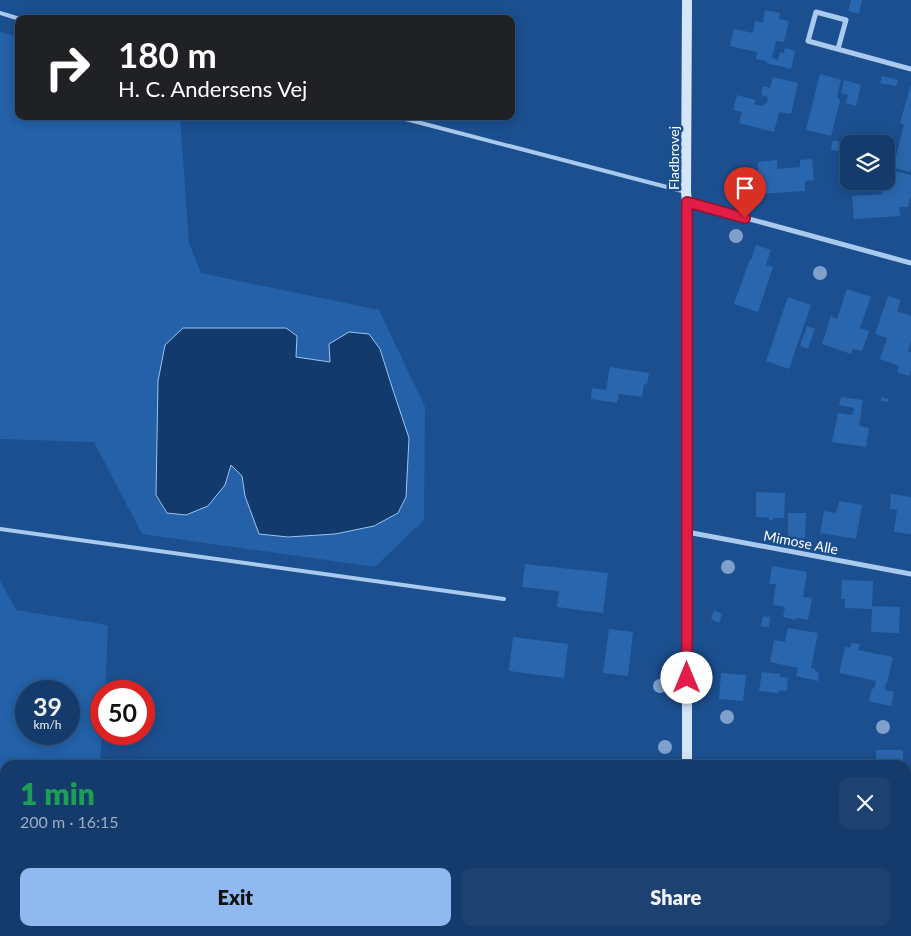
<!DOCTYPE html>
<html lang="en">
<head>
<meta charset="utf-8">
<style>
	:root { --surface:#143b6b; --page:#1d4271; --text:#f1f3f6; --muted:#9dadc1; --line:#33557e; --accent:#90b9f0 }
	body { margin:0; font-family:Lato,sans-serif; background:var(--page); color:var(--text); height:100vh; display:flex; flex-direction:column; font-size:19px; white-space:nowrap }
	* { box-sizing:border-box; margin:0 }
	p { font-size:16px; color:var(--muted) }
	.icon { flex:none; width:28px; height:28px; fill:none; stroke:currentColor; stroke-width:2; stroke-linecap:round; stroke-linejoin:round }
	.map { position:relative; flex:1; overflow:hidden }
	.side { position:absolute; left:0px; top:760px; width:911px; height:176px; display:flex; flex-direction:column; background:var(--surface); border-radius:15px 15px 0 0; box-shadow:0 2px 12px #0003,0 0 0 1px var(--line) }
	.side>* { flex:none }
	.guide { position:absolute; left:15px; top:15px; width:500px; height:105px; border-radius:10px; box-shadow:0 2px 12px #0003,0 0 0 1px var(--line); background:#202124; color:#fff; overflow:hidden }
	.tools { position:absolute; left:840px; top:135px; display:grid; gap:10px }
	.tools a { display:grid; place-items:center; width:55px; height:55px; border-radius:10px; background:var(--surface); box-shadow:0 2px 12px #0003,0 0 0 1px var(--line); font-size:25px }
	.speed { position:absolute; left:15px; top:680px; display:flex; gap:10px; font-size:25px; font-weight:700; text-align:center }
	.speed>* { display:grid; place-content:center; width:65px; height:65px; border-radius:50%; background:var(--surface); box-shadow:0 2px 12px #0003,0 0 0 1px var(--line); line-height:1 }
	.speed small { font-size:12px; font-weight:400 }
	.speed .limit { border:8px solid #d22; background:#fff; color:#111 }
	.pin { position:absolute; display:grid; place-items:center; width:42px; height:42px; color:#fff; margin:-51px -21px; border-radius:50% 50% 50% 0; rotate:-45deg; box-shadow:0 0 5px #0007 }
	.pin .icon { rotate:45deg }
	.me { position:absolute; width:55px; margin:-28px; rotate:0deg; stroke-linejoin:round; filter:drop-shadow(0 0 4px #0008) }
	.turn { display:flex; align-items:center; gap:18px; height:105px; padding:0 20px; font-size:22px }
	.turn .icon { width:65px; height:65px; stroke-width:2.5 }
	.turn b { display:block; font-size:35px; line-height:42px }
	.round { display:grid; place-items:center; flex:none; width:52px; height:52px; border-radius:10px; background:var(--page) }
	.headline { display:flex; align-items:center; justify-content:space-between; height:85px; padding:0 20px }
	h1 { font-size:30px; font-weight:800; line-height:38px; color:#1e9e55 }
	.cta { display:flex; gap:10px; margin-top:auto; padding:10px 20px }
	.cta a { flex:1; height:58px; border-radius:10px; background:var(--accent); color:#111; font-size:20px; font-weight:800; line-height:58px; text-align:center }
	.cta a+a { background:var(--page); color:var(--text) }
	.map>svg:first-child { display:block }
	.green { fill:#2461a8; fill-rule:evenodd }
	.water { fill:#123a6d; stroke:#9cc4f0 }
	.building { fill:#2a66ad }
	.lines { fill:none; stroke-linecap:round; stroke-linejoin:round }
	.service { stroke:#a9c9ee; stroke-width:4 }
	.minor { stroke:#a9c9ee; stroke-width:5 }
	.secondary { stroke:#d6e6fa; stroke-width:10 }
	.tree { fill:#7ea0ca }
	.route-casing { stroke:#92132f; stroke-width:12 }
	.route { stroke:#e11d48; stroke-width:9 }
	.labels { text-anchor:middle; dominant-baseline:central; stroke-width:5; stroke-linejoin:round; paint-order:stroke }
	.street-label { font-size:14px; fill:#fff; stroke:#1b4f8f }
</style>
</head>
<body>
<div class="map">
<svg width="911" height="936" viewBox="0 0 911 936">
	<rect width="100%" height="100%" fill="#1b4f8f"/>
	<!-- green -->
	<path class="green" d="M0,32L19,37V116H180L189,243L201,273L379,310L425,407L424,520L375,567L142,534L94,442L0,439ZM165,345L296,357L330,362L380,349L393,390L245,496L242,476L231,465L167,513L156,495L158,381Z
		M0,580L16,610L108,625L105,691H101V734H102L100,765H5V872L0,844ZM69,691V734H26V691Z
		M15,931H91L92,934L123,936H16Z"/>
	<!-- water -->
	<path class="water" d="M183,328H286L297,336L296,357L330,362L329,344L349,332L369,334L380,349L393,390L409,438L406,497L398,513L374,526L335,534L288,537L259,534L245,496L242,476L231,465L225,485L208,506L186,515L167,513L156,495L158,381L165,345Z"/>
	<!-- building -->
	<path class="building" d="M851,0H862L859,14L848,11Z
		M765,10L780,13L779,19L789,21L784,42L776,41L772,58L778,60L780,52L784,53L785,48L795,51L791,69L766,63L767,61L756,59L757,52L730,46L734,29L753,33L755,21L763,23Z
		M820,74L841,80L837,97L840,101L831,136L806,130Z
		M882,76L898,80L896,86L880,83Z
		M773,77L798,83L791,114L779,112L774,132L739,123L742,112L733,110L737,95L756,100L754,104L761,106L767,103L768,97L761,95L763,86L770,88Z
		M844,80L861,85L856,106L846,103L848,95L841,93Z
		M911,84V169L910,172L890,167L891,163L894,164L904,125L900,123Z
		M833,140L840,142L838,151L831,150Z
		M812,159L814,180L805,181V191L759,194L758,162L777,160V169L800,167V160Z
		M886,169L911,175V196L908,207H899L900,216L854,219L852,196L882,194L885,181H886Z
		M756,245L771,250L766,265L773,267L758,312L734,304L750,259L751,260Z
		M847,289L871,297L860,328L869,331L862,351L853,349L851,354L822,344L831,316L837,319Z
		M888,296L901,300L897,311L911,316V341L908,351L911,352V370L909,376L897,372L899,366L880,359L887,338L875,334Z
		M788,297L811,305L789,369L766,361Z
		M807,326L815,329L808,349L800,346Z
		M610,367L649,373L647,385L644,384L642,397L619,394L617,403L591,399L592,388L606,390Z
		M841,397L863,400L859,426L869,428L866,447L832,442L838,413L853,415L854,408L839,405Z
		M881,397L889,399L888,402L881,401Z
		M756,492L785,493L784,518H773V520H769V518L756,517Z
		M891,494L911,497V534L894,532L897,510L890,509Z
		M839,501L862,505L856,539L820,533L824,511L836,513Z
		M788,513H806L805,541H788Z
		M525,564L608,573L603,613L557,607L559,591L522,587Z
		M772,566L807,572L803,597L812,598L808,620L797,618L796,620L783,617L785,607L773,605L776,584H769Z
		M842,580L873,581L872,606L900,607L899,633L871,632L872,609L845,608V599H841Z
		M714,610L722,614L719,623L711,619Z
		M763,616L770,617L769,627L761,626Z
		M788,628L818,633L811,668L815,669V671L819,672L818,681L796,676L798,668L770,662L774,640L785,642Z
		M609,629L633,632L628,676L603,673Z
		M513,637L568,644L564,678L509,671Z
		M852,643L860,644L858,650L893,657L887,683H886L885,690L894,692L891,706L869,701L872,688L874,689L876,681L839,673L845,647L850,648Z
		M762,672L780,674V677L788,678L787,691L779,690L778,693L759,691Z
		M721,673L746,675L743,701L719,699Z
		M876,750H903V765H876Z
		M906,822H911V843H906Z
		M906,929H911V936H871V931H906Z
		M802,931H830V936H804V933H801Z"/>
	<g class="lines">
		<!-- service -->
		<path class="service" d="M0,13L20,19
			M394,116L686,192
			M0,529L504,599
			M0,920L3,936"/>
		<!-- minor -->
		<path class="minor" d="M838,49L846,20L816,12L808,41L911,69
			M687,202L911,263
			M687,532L911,574
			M848,763V765
			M906,886H911
			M846,936L847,931"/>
		<!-- secondary -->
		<path class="secondary" d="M687,765V202L686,192L687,0
			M686,936V931"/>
	</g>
	<!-- trees -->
	<g class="tree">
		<circle cx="736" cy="236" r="7"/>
		<circle cx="820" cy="273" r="7"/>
		<circle cx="728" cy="567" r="7"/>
		<circle cx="660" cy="686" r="7"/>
		<circle cx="727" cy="717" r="7"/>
		<circle cx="883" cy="727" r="7"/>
		<circle cx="665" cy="747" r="7"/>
	</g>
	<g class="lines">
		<!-- route casing -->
		<g class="route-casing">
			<path id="route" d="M687,678V202L745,218"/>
		</g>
		<!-- route -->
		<use href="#route" class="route"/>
	</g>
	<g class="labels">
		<!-- street labels -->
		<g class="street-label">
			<text transform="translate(673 158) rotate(-90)">Fladbrovej</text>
			<text transform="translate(801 542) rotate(11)">Mimose Alle</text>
		</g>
	</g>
</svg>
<div class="tools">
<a><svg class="icon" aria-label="layers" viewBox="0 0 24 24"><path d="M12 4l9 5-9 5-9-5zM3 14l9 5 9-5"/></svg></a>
</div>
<div class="speed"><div>39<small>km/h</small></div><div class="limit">50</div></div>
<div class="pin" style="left:745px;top:218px;background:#d93025"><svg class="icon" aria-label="arrive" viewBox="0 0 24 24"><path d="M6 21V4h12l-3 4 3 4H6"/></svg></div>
<svg class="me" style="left:687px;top:678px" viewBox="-20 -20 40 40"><circle r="19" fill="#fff"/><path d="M0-13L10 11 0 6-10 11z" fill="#e11d48"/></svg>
<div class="guide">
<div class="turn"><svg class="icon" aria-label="right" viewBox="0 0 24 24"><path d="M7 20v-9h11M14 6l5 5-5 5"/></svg><div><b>180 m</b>H. C. Andersens Vej</div></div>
</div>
<section class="side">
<div class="headline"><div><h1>1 min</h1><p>200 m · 16:15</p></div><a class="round"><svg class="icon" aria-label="close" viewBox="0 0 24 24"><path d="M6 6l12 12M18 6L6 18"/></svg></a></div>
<div class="cta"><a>Exit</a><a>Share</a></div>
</section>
</div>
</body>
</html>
